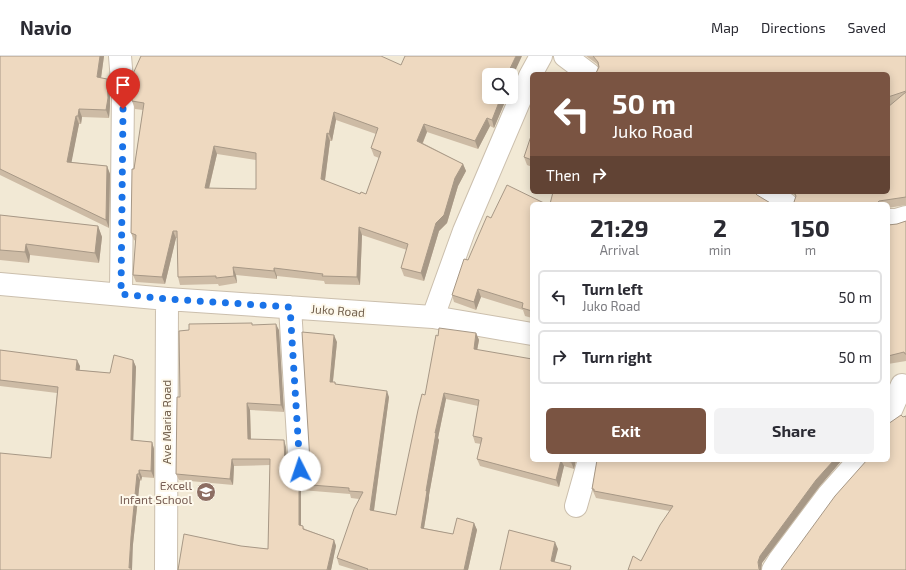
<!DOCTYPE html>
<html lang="en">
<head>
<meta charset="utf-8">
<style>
	:root { --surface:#fff; --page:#f2f2f3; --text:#2b2b33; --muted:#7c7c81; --line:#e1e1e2; --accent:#7a5442 }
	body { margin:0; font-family:"Exo 2",sans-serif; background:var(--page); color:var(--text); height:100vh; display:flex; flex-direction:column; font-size:15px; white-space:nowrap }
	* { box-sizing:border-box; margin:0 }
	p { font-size:13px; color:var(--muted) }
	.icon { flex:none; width:22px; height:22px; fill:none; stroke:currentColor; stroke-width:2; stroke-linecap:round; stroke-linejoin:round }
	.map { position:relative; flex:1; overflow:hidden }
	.sheet { position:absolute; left:530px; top:146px; width:360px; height:260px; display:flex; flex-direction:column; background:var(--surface); border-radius:6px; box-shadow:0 2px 10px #0003 }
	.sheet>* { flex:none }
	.banner { position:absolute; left:530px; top:16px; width:360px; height:122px; border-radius:6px; box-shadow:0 2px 10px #0003; background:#7a5442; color:#fff; overflow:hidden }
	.controls { position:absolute; left:482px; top:12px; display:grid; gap:8px }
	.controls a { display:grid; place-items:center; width:36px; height:36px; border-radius:6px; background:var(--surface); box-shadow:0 2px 10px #0003; font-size:20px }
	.pin { position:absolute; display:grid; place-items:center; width:34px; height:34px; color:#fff; margin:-41px -17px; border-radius:50% 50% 50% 0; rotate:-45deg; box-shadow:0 0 4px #0007 }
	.pin .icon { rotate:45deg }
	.me { position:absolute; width:44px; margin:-22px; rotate:356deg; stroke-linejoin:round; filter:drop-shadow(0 0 3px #0008) }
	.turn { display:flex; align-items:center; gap:14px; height:84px; padding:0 16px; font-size:18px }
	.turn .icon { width:52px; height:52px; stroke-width:2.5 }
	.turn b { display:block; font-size:28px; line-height:34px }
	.then { display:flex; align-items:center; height:38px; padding:0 16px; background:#0003; gap:8px; font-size:15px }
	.eta { display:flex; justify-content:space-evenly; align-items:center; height:68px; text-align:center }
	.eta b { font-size:24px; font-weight:700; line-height:28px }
	.action { display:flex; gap:8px; margin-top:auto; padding:8px 16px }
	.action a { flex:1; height:46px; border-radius:6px; background:var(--accent); color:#fff; font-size:16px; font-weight:700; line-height:46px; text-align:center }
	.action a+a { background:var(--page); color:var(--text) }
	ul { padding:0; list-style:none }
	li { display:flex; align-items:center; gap:12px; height:54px; margin:0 8px 6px; padding:0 8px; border:2px solid var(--line); border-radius:6px }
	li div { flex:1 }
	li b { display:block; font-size:15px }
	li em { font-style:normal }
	header { display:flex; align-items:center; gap:24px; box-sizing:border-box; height:56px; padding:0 20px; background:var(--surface); border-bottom:1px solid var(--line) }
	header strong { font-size:19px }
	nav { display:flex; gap:22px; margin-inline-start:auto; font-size:14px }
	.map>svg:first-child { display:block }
	.residential { fill:#f2e9d5; fill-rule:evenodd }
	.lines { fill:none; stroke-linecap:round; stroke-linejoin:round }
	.minor-casing { stroke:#cbbfad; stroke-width:24 }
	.minor { stroke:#fff; stroke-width:22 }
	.wall { fill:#cdbba5; fill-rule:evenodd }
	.shaded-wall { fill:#a79886 }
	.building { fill:#eed9c0; stroke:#a79886; fill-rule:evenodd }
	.route { stroke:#1a73e8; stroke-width:7; stroke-dasharray:0 12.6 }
	.labels { text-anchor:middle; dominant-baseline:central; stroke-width:4; stroke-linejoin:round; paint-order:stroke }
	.street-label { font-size:12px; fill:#72604d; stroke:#fef9ec }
	.education-label { font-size:12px; fill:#785e54; stroke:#fef9ec; text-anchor:end }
</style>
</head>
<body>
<header>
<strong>Navio</strong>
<nav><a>Map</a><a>Directions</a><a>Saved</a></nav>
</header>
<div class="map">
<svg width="906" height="514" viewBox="0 0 906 514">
	<rect width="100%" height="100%" fill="#faf6e6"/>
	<!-- residential -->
	<path class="residential" d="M0,0H906V514H0ZM532,18H888V136H532ZM489,19H511V41H489ZM532,148H888V404H532Z"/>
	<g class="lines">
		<!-- minor casing -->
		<g class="minor-casing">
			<path id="minor" d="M120,0L123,37L121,238
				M565,0L589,18
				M766,136L786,148
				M888,164H896L906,161
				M0,228L167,243L433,261L532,278
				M290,251L300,414
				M433,261L464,175L530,20L541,0
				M888,361L902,329
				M576,450L589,404
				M166,514L167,243
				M773,514L780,503L828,439L859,404"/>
		</g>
		<!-- minor -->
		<use href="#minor" class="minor"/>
	</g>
	<!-- wall -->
	<path class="wall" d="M0,0H104L101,22L107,23L110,31V50L109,62L82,61L81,68H79L71,106L107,110L110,118L109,172L0,119Z
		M586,0H906V149L888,152V148H792L794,146L796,140L790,136H888L891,49L888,50V18H597L596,17L598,11L597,8Z
		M401,9L489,41H507L494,72L490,70L478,93L427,76L423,87L463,108L466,115L458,130L447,167L439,175L424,225L404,220L401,212L407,194L362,179L360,229L325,228L324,225L277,220V223L236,219L237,227L219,230L218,228L180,229L178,221L177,182H176L165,228L136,226L133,219L136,185L134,184L131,177L134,113L143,54L135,53L132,45ZM336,64L376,78L371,92L374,100L379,102L366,138H360L325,125L330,85H332ZM217,98L256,104V133H209Z
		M532,80V111L527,109L524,101Z
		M532,148V262L525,260L523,254L481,241L476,254L454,246L452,239L468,204L491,162Z
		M0,159L98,170L102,181L99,207L30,199L29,207L0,204Z
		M906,165V305L888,308V169L897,168Z
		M252,267V269L279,274L284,356L250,354L251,383L286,391L287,414L292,418L298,420L305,417L309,412L337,286L333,326H335L336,328L389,341L374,455L396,459L425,339L476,277L479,284L477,294L532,404H576L574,413L564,410L559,431L480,410L477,403L481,388L475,387L473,380L478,350L446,343L438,382L439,384L429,439V442L424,472L453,478L474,467L477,474L468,514H355L339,509L337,502L359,443L351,442L350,438L301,434V469L305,473L334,484L336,490L331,514L241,490L268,493L270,409L234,410L233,429L179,424L176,418L180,341L189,274Z
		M0,294L80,310L79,314L110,317L133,304L136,311L133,384L152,386L154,393V422L142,421L141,425L140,424L133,488L51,402L57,337L0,330Z
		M597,404H842L819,431L762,507L761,514L641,505L670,455L596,442L592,433Z"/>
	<!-- shaded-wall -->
	<path class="shaded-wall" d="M100,0H104L100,29L97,21Z
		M516,0H522L511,24V19H507Z
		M107,23L110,31V50L109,62L106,54Z
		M501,41H507L494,72L492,64Z
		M79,53L82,61L81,68L78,60Z
		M334,56L336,64L332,85L329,78Z
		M76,60L79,68L70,114L67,106Z
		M487,62L490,70L478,93L475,85Z
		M424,68L427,76L420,93L417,85Z
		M327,77L330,85L324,131L321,123Z
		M214,90L217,98L207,140L205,132Z
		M463,108L466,115L458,130L447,167L439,175L424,225L421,217L436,167L455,122Z
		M107,110L110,118L109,172L106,164Z
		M98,170L102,181L99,207L95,197Z
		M359,171L362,179L360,229L357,221Z
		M173,175L176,182L165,228L162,221Z
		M26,188L30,199L29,207L25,196Z
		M233,211L236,219L237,227L234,220Z
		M274,212L277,220V223L274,215Z
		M478,233L481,241L476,254L474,246Z
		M276,268L279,274L284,356L281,349Z
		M476,277L479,284L476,300L474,293Z
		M334,279L337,286L332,333L330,326Z
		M77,304L80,310L79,321L76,314Z
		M133,304L136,311L133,391L131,384Z
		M387,335L389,341L373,461L370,454Z
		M444,337L446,343L438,382L439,384L429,439V442L423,478L421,472L426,435L435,377Z
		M247,347L250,354L251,390L248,383Z
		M284,384L286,391L288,415L285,408Z
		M152,386L154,393V422L151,415Z
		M232,403L234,410L233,429L230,423Z
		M561,404L564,410L559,431L556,424Z
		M572,404H576L574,413L571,406Z
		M834,404H842L819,431L762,507L761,514H760L758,506L760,500L816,424Z
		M139,414L142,421L141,425L139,418Z
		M137,418L140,424L133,488L132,514H130L129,512L131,481Z
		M299,428L301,434V476L299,469Z
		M474,467L477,474L468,514H464Z
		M334,484L336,490L331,514H327Z
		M555,486L558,493L553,512L551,505Z"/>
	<!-- building -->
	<path class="building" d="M0,0H100L97,21L107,23L108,42L106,54L79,53L78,60H76L67,106L107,110L106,164L0,113Z
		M141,0H381L401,9L405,0H516L507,19H489V41H501L492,64L487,62L475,85L424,68L417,85L463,108L455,122L444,159L436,167L421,217L401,212L408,188L359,171L357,221L322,220L323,218L274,212V215L233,211L234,220L216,222V220L178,221L177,175H173L162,221L133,219L136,179L131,177L132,113H134L144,47L132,45V20ZM334,56L378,72L371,92L381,96L366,138L361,136L360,138L321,123L327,77L329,78ZM214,90L256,97V133L205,132Z
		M593,0H906V35L888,41V18H598L596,17L599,11L598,6Z
		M906,36V141L879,145L876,148H792L794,146L796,140L794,136H888V51Z
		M531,80H532V104L524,101Z
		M507,129L546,148H532V255L522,252L523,247L478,233L474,246L452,239L464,203L468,204L487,160L491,162Z
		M553,136H754L757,139L772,148H550Z
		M0,159L98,170L95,197L26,188L25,196L0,194Z
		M906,165V298H905L904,296L888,300V169L897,168Z
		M252,267V269L276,268L281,349L247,347L248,383L284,384L285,408L287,414L292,418L298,420L305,417L309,412L310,406L302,276L334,279L330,326H335V328L387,335L370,454L396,459L418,354L422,338L425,339L436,279L438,280L439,272L476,277L474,293L532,303L531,314H532V404H561L556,424L477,403L482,382L473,380L479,344L444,337L435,377H436L426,435H427L421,472L453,478L457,462L474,467L464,514H367L368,513L337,502L354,453L363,436L349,435V432L299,428V469L303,470V473L334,484L327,514H178L184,478L241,490L268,493L270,403H232L230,423L176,418L177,341H180L179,275L189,274V268Z
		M0,294L77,304L76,314L110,317L114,299L133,304L131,384L152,386L151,415L139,414V418H137L131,481L129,512H131V514H0V397L51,402L58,331L0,324Z
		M901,359L903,361L906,360V514H781L835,440L867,404H888V368Z
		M563,404H572L571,406Z
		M597,404H834L816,424L760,500L758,506L759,513L760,514H628L633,500L641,505L660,469L673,450L594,435V433H592Z
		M509,474L555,486L551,505L571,510L570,514H500Z"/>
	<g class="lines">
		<!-- route -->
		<path class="route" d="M123,53L121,238L167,243L290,251L300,414"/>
	</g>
	<!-- icons -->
	<defs>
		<g id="school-disc" transform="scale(1)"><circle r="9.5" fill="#8d6e63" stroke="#fef9ec"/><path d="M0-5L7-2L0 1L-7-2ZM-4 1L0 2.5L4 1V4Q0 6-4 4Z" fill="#fff"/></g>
	</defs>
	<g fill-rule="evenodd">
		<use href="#school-disc" x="206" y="436"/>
	</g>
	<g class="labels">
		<!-- street labels -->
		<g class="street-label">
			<text transform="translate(338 254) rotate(4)">Juko Road</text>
			<text transform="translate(166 366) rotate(-90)">Ave Maria Road</text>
		</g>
		<!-- education labels -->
		<g class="education-label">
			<text x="192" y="429">Excell<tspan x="192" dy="14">Infant School</tspan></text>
		</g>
	</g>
</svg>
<div class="controls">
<a><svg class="icon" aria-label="search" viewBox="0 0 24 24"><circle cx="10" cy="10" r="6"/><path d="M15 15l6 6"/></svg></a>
</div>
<div class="pin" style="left:123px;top:53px;background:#d93025"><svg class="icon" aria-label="arrive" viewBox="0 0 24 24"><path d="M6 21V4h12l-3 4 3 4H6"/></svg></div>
<svg class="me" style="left:300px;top:414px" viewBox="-20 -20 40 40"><circle r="19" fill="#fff"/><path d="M0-13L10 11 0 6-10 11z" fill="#1a73e8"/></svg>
<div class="banner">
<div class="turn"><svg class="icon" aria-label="left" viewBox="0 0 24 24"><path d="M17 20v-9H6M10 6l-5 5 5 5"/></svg><div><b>50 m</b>Juko Road</div></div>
<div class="then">Then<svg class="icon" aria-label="right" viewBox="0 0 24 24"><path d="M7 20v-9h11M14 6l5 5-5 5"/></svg></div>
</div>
<section class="sheet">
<div class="eta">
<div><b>21:29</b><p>Arrival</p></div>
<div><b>2</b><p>min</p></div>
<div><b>150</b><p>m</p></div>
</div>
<ul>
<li><svg class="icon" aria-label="left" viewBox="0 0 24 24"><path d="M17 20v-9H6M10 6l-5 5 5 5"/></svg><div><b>Turn left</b><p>Juko Road</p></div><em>50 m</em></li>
<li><svg class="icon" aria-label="right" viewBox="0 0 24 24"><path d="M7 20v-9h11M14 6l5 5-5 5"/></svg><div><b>Turn right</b></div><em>50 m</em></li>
</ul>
<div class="action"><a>Exit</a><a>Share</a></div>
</section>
</div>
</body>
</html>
